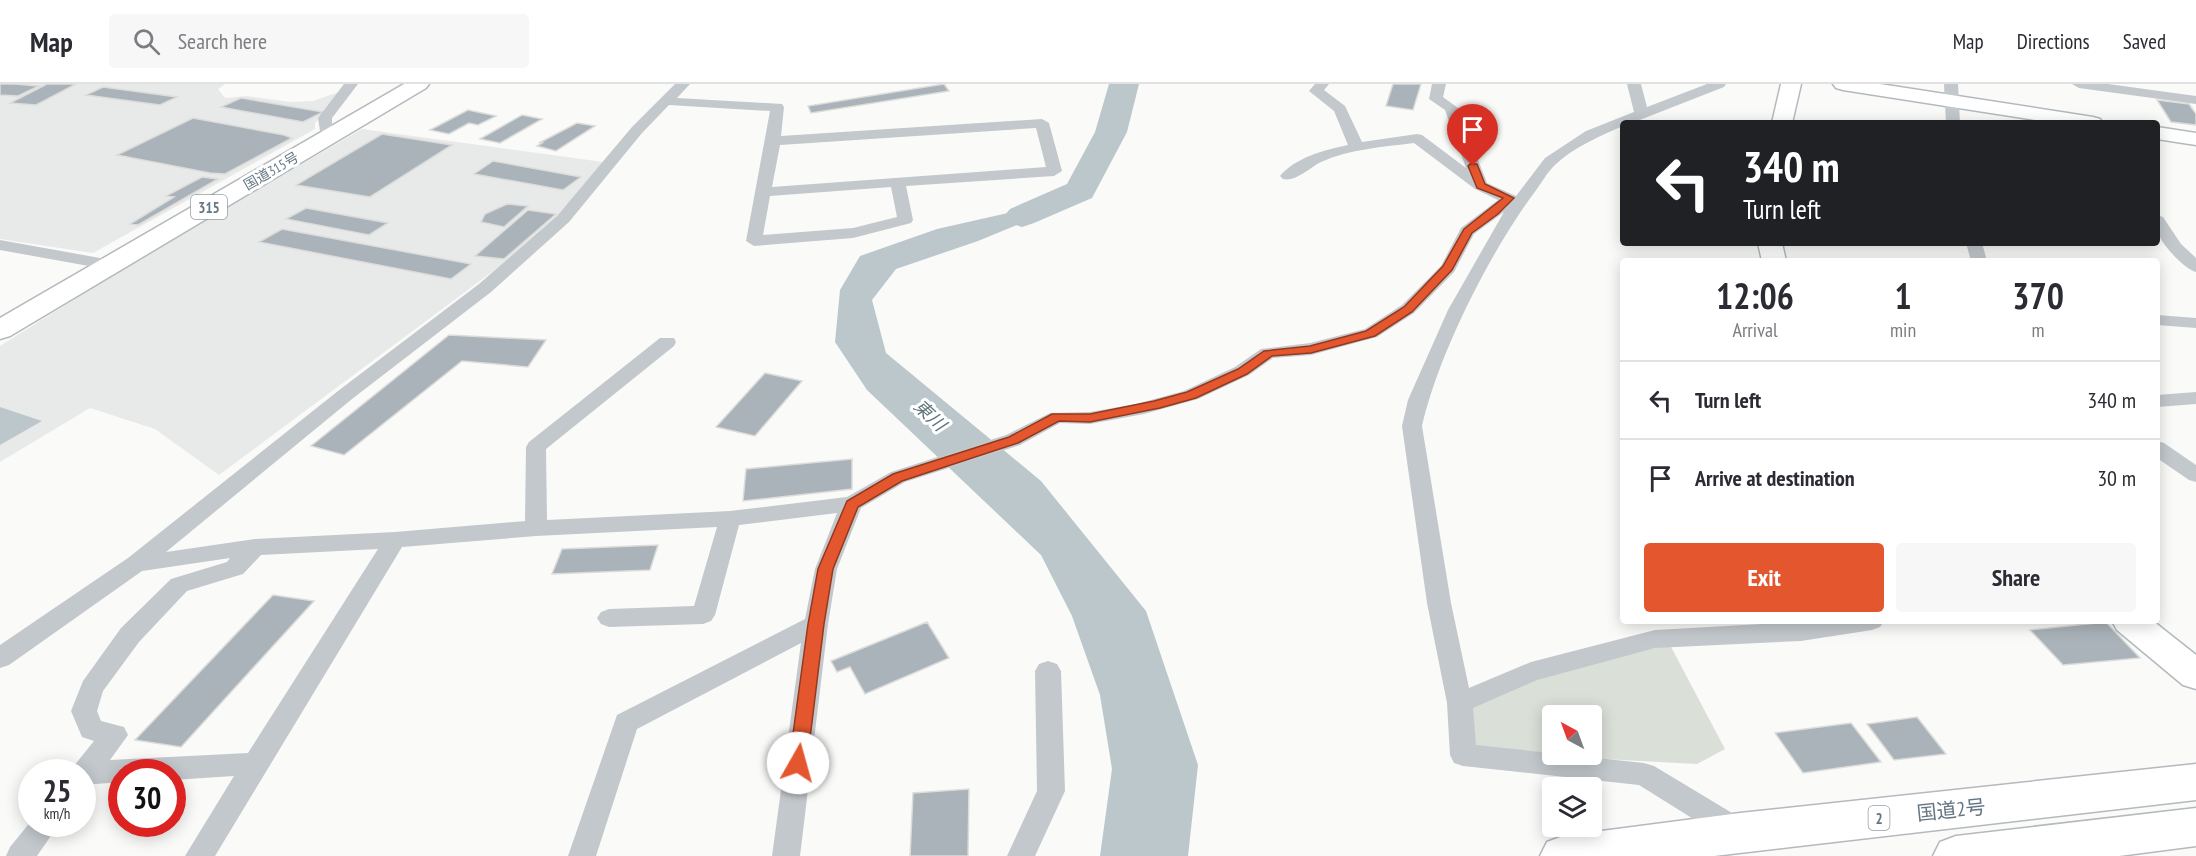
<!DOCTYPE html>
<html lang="en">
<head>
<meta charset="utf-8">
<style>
	:root { --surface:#fff; --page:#f7f7f7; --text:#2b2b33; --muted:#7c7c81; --line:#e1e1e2; --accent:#e4572e }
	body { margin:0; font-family:"PT Sans Narrow","Noto Sans JP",sans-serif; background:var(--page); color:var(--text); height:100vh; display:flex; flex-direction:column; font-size:22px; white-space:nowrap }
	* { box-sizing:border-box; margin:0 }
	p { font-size:20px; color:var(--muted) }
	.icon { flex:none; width:33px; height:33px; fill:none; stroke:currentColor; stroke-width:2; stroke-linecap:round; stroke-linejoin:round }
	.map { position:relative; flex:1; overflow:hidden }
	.sheet { position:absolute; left:1620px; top:174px; width:540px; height:366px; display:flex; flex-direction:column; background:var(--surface); border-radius:6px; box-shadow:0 3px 15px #0003 }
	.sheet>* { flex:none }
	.hud { position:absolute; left:1620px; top:36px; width:540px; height:126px; border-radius:6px; box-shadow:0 3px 15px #0003; background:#202124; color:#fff; overflow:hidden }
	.needle { width:39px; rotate:319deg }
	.fabs { position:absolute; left:1542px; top:621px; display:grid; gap:12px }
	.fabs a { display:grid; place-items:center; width:60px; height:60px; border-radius:6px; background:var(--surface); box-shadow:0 3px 15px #0003; font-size:30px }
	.speed { position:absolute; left:18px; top:675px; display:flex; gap:12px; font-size:30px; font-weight:700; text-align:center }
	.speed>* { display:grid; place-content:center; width:78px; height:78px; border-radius:50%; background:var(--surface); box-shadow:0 3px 15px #0003; line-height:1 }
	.speed small { font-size:15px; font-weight:400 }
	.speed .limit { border:9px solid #d22; background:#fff; color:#111 }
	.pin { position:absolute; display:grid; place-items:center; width:51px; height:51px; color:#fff; margin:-62px -26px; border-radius:50% 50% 50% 0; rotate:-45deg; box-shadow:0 0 6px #0007 }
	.pin .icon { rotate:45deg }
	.me { position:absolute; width:66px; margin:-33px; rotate:7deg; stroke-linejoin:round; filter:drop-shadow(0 0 4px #0008) }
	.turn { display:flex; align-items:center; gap:21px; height:126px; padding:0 24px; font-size:27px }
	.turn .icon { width:78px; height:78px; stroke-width:2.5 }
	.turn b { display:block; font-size:42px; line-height:51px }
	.eta { display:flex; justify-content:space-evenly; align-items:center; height:102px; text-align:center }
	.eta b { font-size:36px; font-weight:600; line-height:42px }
	.cta { display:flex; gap:12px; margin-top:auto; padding:12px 24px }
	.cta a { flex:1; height:69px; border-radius:6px; background:var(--accent); color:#fff; font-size:24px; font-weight:600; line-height:69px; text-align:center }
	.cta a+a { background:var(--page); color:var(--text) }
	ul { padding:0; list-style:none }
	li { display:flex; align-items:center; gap:18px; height:78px; padding:0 24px; border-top:2px solid var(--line) }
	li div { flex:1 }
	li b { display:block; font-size:22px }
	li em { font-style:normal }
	header { display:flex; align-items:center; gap:36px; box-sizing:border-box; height:84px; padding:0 30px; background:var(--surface); border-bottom:2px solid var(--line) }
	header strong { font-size:28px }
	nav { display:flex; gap:33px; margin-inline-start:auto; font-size:21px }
	.search { width:420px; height:54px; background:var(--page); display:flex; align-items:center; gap:15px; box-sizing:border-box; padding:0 21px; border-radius:6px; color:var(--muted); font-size:22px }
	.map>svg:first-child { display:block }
	.built { fill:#e8e9e9 }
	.green { fill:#dadfd7; fill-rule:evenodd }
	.water { fill:#bbc7cb }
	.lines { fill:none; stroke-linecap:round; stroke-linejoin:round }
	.river { fill:#bbc7cb; fill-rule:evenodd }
	.building { fill:#aab3b9; stroke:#dcdcda; stroke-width:1.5 }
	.secondary-casing { stroke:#b3babf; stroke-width:3 }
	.highway-casing { stroke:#b4b9bd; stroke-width:3 }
	.street { fill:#c3c8cc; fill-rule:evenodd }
	.secondary { fill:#fff; fill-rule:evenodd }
	.highway { fill:#fff; fill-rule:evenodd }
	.route { fill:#e4572e; stroke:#94391e; stroke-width:1.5 }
	.labels { text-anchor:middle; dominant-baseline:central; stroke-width:6; stroke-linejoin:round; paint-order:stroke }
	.far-street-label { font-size:14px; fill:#657683; stroke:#fff }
	.shield { fill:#fff; stroke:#939fa8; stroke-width:1.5 }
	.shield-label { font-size:15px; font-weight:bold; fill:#657683 }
	.water-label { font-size:18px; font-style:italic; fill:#60757c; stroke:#fff }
	.near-street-label { font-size:20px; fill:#657683; stroke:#fff }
</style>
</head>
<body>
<header>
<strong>Map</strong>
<div class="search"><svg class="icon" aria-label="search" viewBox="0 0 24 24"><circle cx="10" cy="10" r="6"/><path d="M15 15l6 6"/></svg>Search here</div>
<nav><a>Map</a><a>Directions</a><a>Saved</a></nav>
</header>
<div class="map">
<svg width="2196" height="772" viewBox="0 0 2196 772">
	<rect width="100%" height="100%" fill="#fafaf8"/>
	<!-- built -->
	<path class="built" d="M0,0H225L218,5L225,14L247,12L290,18L313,17L348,5L315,39V45L93,169L0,155Z
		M362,45L603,78L555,134L500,182L219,391L155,345L90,324L0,378V262L127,182Z"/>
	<!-- green -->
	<path class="green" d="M1670,561L1725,665L1697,680L1472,668L1468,624L1530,594L1606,574ZM1552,632H1592V670H1552Z"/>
	<!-- water -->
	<path class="water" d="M1080,107L1029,136L978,157L896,185L872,216L886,269L1041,397L1146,527L1198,681L1188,772H1100L1112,685L1100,611L1072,532L1041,471L867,306L835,258L840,206L860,172L937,145L1035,123Z
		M0,323L42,337L0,361Z"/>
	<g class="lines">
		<!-- river -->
		<path class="river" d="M1109,0H1139L1127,48L1092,114L1034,139L1022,143L1010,139L1004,132L1010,125L1067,100L1095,48Z"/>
	</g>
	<!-- building -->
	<path class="building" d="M0,0H15L39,2L18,12L0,11Z
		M47,0H76L36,21L10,19Z
		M944,0L949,7L811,29L808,22Z
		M1393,0H1421L1413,26L1386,22Z
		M103,3L177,13L160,21L86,11Z
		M241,14L323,28L303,38L221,23Z
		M2157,16L2189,20L2196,30V41L2171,38Z
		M468,26L496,32L478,41L469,39L449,50L430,46Z
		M522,31L542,35L500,59L480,55Z
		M193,34L284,51L292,54L225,90L210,89L117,71Z
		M577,39L595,42L556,67L537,62L542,59H539Z
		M382,50L452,61L370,113L296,101Z
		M493,77L581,93L563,106L474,90Z
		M202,93L218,95L138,141L130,140L174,113L166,112Z
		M507,120L528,122L504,143L481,138L485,130Z
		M306,124L388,139L369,151L286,135Z
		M528,126L556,130L504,175L475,172Z
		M282,145L471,180L451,195L259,158Z
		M449,251L546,256L528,283L462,277L344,371L311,362Z
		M765,289L802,297L755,352L716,343Z
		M852,375V405L743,417L746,385Z
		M658,461L650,486L552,490L562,465Z
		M273,511L314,517L181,663L135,656Z
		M927,538L949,574L865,610L850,583L837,588L831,577Z
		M2106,538L2140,574L2063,581L2030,546Z
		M1917,633L1946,670L1894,676L1867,640Z
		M1851,639L1881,678L1803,689L1775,649Z
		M969,705L968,772H910L913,709Z"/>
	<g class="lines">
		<!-- secondary casing -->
		<g class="secondary-casing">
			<path id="secondary" d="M1781,0H1801L1792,39H1772Z
				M1833,0H1880L2093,33L2100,35L2103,39H2055L1843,6L1836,4Z
				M2157,43L2196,49V61L2157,55Z
				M1758,159H1782L1786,177H1762Z
				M2112,537H2153L2196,571V605L2183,601L2117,546Z"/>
		</g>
		<!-- highway casing -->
		<g class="highway-casing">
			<path id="highway" d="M404,0H429L426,4L10,252L0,255V234Z
				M2196,680V716L1714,772H1540L1547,758L1563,752L1740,729Z
				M2196,724V762L2119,772H1933L1940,758L1956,752Z"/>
		</g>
		<!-- street -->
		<path class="street" d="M344,0H358L332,34V42L342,49L335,53L320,47L318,34Z
			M675,0H690L677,14L782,20L784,23L781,52L1042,35L1049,39L1062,87L1054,92L906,102L913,136L911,139L853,154L754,162L746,157L770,27L669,21L642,49L569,138L491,208L352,315L166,468L255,455L395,448L525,437L526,363L529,358L660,254H674L676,258L674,262L546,365L547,436L730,427L847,413L891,388L1006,351L1050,329L1090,328L1136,320L1184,307L1235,283L1261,265L1310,259L1365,245L1402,221L1441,182L1461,144L1498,116L1475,105L1414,59C1383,63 1350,65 1321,78C1309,84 1296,98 1283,95L1280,92C1296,73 1325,66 1348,61L1334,27L1309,7L1315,0H1329L1324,6L1345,22L1362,58L1417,50L1422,51L1466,84L1445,26L1429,15L1432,0H1446L1443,13L1458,24L1487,99L1516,112L1545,74L1586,47L1634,28L1627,0H1641L1647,23L1707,0H1726L1724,3L1632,39H1623V42C1600,52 1574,63 1556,80C1547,88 1541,100 1534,109C1490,168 1438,271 1422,342L1451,519L1469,604L1531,578L1655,546L1813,537H1884L1880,543L1872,546L1801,557L1655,564L1537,596L1473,624L1476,661L1644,679L1654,682L1747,738L1751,747L1747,756L1737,759L1727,756L1639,701L1463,682L1454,679L1450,671L1447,619L1427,519L1402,342L1408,316L1448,226L1504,128L1474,150L1454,188L1414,229L1377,253L1311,271L1273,274L1249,291L1198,315L1144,330L1090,340L1060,339L1020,361L905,398L861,424L837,485L828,540L800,772H772L801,559L637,645L596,772H568L617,631L805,535L815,485L837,429L739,441L715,531L711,537L703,540L609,543L601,540L597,534L601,528L609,525L694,522L717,443L536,452L402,463L215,772H185L234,692L172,696V688H122V698L82,701V688H69L94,657L82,653L71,627L83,597L121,544L171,495L227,478L230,474L142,487L9,581L0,584V561L128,474L338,307L479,200L557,132L632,43ZM1036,44L1046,83L772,103L780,61ZM891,103L897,133L853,144L763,151L770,112ZM378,465L248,669L110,676L128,651L124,643L101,637L97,627L103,607L139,558L187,507L243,490L261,471Z
			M1944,0H1958L1960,39H1946Z
			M2072,0H2108L2196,12V20L2079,4Z
			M2157,131L2163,133L2181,160L2196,174V188C2184,185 2159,158 2157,146C2156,141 2157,136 2157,131Z
			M0,156L111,176L117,177L119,181L117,185L111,186L0,166Z
			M1966,159H1982L1987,177H1971Z
			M2157,231L2196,234V244L2157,241Z
			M2196,308V320L2157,323V311Z
			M2157,357L2164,359L2196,381V398L2189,396L2157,374Z
			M1048,577L1057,580L1061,587L1065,707L1035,772H1007L1037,707L1035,587L1039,580Z
			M32,736V740H59L37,772H6L10,763Z"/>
		<!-- secondary -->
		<use href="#secondary" class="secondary"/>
		<!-- highway -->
		<use href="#highway" class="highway"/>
	</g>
	<!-- route -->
	<path class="route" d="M1470,80H1477L1485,100L1514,114L1498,130L1472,149L1452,186L1412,228L1375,252L1311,269L1272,272L1247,290L1196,314L1160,324L1090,338L1059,337L1018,359L902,397L858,423L833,485L824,540L807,679L804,684L798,686L792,684L789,679L808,540L818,485L847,417L893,390L1009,353L1052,330H1090L1154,317L1187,308L1238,285L1264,267L1310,262L1366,247L1404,223L1443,182L1464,145L1503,114L1477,104L1468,82Z"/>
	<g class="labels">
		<!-- far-street labels -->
		<g class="far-street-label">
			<text transform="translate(271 87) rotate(-30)">国道315号</text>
		</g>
		<!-- shield labels -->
		<g class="shield">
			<rect x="191" y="111" width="36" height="24" rx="4.5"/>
			<rect x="1868.5" y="722" width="21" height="24" rx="4.5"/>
		</g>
		<g class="shield-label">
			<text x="209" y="123">315</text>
			<text x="1879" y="734">2</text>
		</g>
		<!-- water labels -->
		<g class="water-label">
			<text transform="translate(930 331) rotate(43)">東川</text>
		</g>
		<!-- near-street labels -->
		<g class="near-street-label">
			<text transform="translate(1951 726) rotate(-6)">国道2号</text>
		</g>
	</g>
</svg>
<div class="fabs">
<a><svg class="needle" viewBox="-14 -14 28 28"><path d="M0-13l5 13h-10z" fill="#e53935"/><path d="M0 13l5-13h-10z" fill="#7c7c81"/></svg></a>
<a><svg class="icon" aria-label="layers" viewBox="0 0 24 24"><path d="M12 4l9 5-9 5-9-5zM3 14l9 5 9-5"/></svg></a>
</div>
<div class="speed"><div>25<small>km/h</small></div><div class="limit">30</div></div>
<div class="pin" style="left:1473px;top:82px;background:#d93025"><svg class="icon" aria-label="arrive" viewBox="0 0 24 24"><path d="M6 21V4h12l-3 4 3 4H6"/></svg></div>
<svg class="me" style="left:798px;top:679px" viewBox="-20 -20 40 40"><circle r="19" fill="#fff"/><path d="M0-13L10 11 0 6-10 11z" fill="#e4572e"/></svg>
<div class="hud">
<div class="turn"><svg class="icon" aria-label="left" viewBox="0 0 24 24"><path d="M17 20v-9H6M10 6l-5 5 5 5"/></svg><div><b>340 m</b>Turn left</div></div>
</div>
<section class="sheet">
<div class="eta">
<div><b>12:06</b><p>Arrival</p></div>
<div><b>1</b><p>min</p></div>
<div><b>370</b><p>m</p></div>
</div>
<ul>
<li><svg class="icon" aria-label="left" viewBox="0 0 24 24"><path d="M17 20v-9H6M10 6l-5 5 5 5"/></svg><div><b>Turn left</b></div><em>340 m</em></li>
<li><svg class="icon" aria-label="arrive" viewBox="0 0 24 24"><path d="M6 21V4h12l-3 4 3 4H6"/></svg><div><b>Arrive at destination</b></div><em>30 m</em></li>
</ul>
<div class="cta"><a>Exit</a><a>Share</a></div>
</section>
</div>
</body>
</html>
